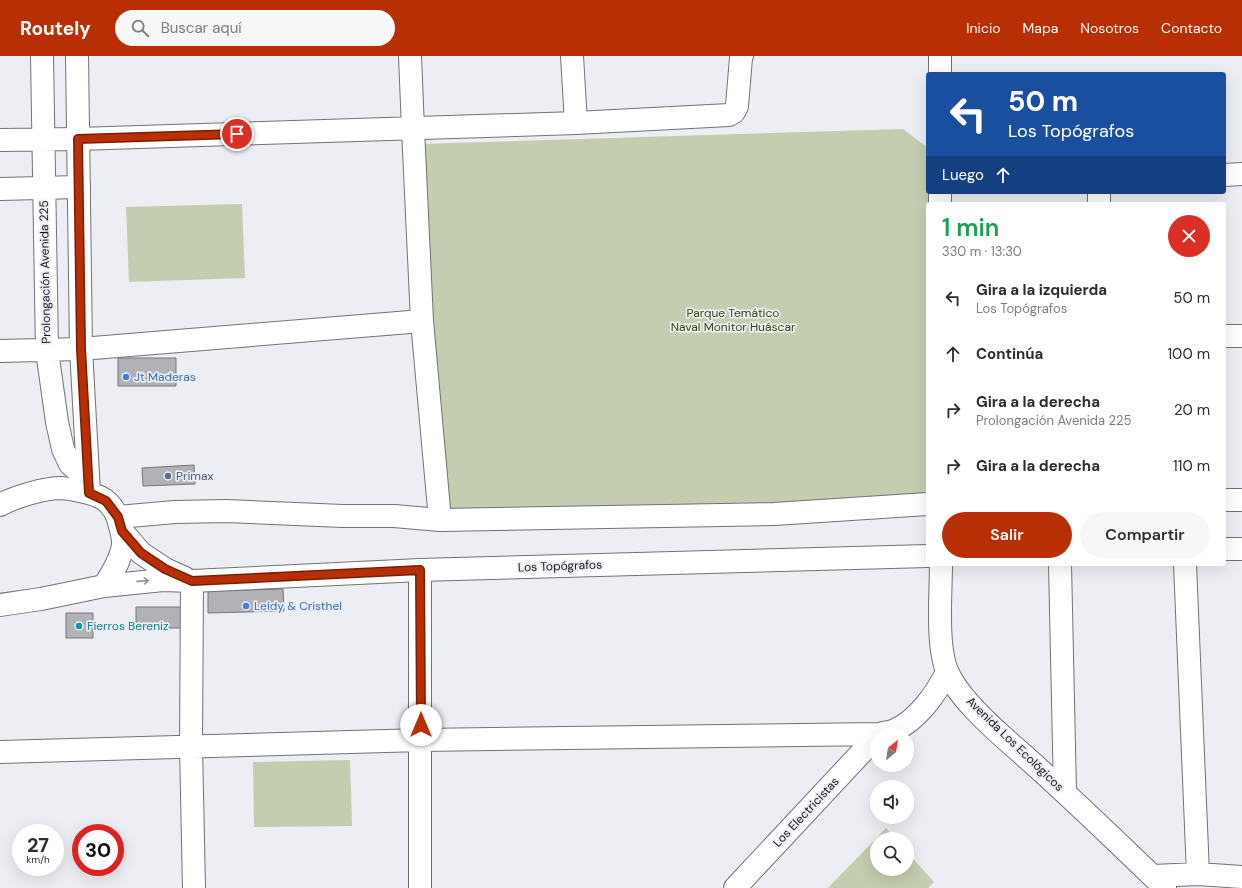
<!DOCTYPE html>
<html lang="es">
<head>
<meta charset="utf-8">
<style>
	:root { --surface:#fff; --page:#f7f7f7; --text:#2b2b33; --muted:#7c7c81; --accent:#b92f05 }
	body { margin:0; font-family:"DM Sans",sans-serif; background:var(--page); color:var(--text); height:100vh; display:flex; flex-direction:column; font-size:15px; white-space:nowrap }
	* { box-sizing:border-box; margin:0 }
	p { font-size:13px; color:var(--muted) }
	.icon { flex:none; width:22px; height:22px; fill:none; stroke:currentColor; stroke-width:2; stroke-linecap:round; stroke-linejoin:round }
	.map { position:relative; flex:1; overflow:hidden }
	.side { position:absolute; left:926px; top:146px; width:300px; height:364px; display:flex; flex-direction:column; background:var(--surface); border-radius:4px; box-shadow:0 4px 16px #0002 }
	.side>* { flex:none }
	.banner { position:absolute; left:926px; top:16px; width:300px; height:122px; border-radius:4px; box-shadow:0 4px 16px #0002; background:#1a4fa0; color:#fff; overflow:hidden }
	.needle { width:26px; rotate:30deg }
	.fabs { position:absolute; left:870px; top:672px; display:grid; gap:8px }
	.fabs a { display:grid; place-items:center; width:44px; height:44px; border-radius:50%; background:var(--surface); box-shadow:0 4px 16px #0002; font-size:20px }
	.speed { position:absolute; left:12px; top:768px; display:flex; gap:8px; font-size:20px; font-weight:700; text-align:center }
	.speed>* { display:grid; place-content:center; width:52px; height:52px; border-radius:50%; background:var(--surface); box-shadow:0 4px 16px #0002; line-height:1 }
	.speed small { font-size:10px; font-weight:400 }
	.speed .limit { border:6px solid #d22; background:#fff; color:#111 }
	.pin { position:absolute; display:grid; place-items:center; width:34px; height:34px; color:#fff; margin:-17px; border:2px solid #fff; border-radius:50%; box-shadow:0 1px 4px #0007 }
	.me { position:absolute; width:44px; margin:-22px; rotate:0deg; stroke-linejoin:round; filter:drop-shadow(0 0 3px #0008) }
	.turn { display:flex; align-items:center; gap:14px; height:84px; padding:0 16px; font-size:18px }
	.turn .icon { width:52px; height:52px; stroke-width:2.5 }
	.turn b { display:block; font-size:28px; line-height:34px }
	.then { display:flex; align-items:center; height:38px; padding:0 16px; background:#0003; gap:8px; font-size:15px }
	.round { display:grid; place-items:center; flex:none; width:42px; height:42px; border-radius:21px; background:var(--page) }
	.overview { display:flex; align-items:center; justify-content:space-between; height:68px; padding:0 16px }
	h1 { font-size:24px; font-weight:600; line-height:30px; color:#1e9e55 }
	.cta { display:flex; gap:8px; margin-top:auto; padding:8px 16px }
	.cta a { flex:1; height:46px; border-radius:24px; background:var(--accent); color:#fff; font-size:16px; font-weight:600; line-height:46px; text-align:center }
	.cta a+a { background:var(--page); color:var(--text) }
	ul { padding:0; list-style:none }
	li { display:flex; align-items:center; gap:12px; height:56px; padding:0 16px }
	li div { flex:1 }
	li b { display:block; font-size:15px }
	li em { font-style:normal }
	header { display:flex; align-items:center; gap:24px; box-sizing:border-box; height:56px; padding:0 20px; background:var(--accent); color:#fff }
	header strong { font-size:19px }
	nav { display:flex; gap:22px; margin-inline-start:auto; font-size:14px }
	.search { width:280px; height:36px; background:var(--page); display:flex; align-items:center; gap:10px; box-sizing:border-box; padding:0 14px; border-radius:22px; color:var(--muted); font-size:15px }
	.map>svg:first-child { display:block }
	.green { fill:#c4cdaf }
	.building { fill:#b2b1b6; stroke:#76757b }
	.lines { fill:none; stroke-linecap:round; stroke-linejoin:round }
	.minor-casing { stroke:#707277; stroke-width:24 }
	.major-casing { stroke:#707277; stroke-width:24 }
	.minor { stroke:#fff; stroke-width:22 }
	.major { stroke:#fff; stroke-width:22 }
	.oneway { stroke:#959697 }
	.route-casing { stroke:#781f03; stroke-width:10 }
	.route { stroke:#b92f05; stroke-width:7 }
	.shop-dot { fill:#3f7fe0; stroke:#eceef4; stroke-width:1.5 }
	.service-dot { fill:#5c6f8a; stroke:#eceef4; stroke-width:1.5 }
	.culture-dot { fill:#0f9aa8; stroke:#eceef4; stroke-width:1.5 }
	.labels { text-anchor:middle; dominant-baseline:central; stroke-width:3.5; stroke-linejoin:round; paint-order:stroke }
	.street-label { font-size:12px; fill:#141517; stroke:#eceef4 }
	.park-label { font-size:12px; fill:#38440b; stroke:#eceef4 }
	.shop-label { font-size:12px; fill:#366cbe; stroke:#eceef4; text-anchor:start }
	.service-label { font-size:12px; fill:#4e5e75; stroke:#eceef4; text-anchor:start }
	.culture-label { font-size:12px; fill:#0d838f; stroke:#eceef4; text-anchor:start }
</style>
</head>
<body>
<header>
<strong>Routely</strong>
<div class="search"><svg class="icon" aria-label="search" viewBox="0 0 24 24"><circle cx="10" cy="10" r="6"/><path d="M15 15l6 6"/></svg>Buscar aquí</div>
<nav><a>Inicio</a><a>Mapa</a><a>Nosotros</a><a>Contacto</a></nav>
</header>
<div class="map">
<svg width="1242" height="832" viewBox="0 0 1242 832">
	<rect width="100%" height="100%" fill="#eceef4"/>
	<!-- green -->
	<path class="green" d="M903,73L928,92V136H929V148H928V433L916,444L482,456L448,452L419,88Z
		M242,148L245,222L129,226L126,151Z
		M350,704L352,770L254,771L253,706Z
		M886,772L895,783H877V813H907V796L934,826L928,832H828Z"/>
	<!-- building -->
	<path class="building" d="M118,302H176V330H118Z
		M194,409L195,428L143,430L142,412Z
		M283,533L284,555L208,557V535Z
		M136,551H184V572H136Z
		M66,557H93V582H66Z"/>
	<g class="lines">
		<!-- minor casing -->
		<g class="minor-casing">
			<path id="minor" d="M42,0L47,295L57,366L63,393L70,408L78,415L88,419
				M410,0L413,73L422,265L440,464
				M572,0L576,67
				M940,18V0
				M0,84L78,83L576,67L729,59L734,56L737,50L741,2L742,0
				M1224,119L1242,118
				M0,133L79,131
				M940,136V148
				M1099,136V148
				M1224,280H1242
				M0,295L81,293L422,265
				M1224,444H1242
				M118,461L175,456L226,455L343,460H394L440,464L774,458L928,448
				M1060,508L1065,736
				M1185,508L1198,818
				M420,514V832
				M192,525L191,690L194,832
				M878,679C882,676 888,677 893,675C917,665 936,638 947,616
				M0,696L421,684L879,678
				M1153,820L1198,818L1242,821
				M735,832L877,680"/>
		</g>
		<!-- major casing -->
		<g class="major-casing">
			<path id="major" d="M77,0L81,293L89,437
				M0,449C14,441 45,432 61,432C73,433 95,437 105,444C113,450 118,461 120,470C122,477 124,488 122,494C119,507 111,519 104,530L41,543L0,549
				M122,475L141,497L165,513L185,522
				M1224,493H1242
				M941,508C941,536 936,592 948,617C963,650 1012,688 1039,713C1082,752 1123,792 1165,832
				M104,530L163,524L192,525L420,514L928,500"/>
		</g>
		<!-- minor -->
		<use href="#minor" class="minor"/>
		<!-- major -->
		<use href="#major" class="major"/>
	</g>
	<!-- one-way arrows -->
	<defs><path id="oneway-shaft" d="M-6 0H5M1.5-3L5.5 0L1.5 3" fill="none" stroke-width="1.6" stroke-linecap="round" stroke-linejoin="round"/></defs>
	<use class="oneway" href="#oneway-shaft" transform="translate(143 525) rotate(-4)"/>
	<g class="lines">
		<!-- route casing -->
		<g class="route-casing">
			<path id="route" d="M237,78L78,83L81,293L89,437L106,445L118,461L122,475L141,497L165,513L192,525L420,514L421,669"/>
		</g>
		<!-- route -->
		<use href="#route" class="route"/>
	</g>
	<!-- markers -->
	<g class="shop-dot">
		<circle cx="126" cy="321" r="4"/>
		<circle cx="246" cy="550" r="4"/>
	</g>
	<circle class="service-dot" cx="168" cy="420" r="4"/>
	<circle class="culture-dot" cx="79" cy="570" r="4"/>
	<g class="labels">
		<!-- street labels -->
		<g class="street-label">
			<text transform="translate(45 216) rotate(-91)">Prolongación Avenida 225</text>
			<text transform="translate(560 510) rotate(-2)">Los Topógrafos</text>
			<text transform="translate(1015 688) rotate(44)">Avenida Los Ecológicos</text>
			<text transform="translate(806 756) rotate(-47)">Los Electricistas</text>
		</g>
		<!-- park labels -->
		<g class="park-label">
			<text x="733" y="257">Parque Temático<tspan x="733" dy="14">Naval Monitor Huáscar</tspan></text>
		</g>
		<!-- shop labels -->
		<g class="shop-label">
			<text x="134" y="321">Jt Maderas</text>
			<text x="254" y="550">Leidy &amp; Cristhel</text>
		</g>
		<!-- service labels -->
		<g class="service-label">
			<text x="176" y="420">Primax</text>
		</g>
		<!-- culture labels -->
		<g class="culture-label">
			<text x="87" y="570">Fierros Bereniz</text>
		</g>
	</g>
</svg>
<div class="fabs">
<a><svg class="needle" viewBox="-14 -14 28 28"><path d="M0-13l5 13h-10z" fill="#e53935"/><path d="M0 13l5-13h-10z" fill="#7c7c81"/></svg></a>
<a><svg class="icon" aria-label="sound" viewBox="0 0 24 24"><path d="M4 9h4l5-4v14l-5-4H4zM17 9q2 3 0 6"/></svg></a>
<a><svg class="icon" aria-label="search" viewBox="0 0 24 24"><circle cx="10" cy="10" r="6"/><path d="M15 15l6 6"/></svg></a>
</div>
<div class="speed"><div>27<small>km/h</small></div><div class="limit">30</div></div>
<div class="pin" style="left:237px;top:78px;background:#d93025"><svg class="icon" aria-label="arrive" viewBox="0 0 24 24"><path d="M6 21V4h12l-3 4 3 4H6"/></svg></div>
<svg class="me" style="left:421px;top:669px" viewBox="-20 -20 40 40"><circle r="19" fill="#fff"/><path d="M0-13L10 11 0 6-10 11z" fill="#b92f05"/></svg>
<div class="banner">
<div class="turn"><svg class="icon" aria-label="left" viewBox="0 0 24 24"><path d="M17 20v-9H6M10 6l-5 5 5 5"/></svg><div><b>50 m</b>Los Topógrafos</div></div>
<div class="then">Luego<svg class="icon" aria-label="ahead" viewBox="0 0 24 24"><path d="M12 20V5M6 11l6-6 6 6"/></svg></div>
</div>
<section class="side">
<div class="overview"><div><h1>1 min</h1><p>330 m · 13:30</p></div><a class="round" style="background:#d93025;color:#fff"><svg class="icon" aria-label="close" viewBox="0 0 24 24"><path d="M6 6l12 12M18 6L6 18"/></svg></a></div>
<ul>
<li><svg class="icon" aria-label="left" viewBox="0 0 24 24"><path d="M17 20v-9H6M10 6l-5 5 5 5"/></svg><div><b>Gira a la izquierda</b><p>Los Topógrafos</p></div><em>50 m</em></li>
<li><svg class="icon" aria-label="ahead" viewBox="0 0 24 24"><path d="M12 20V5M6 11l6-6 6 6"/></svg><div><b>Continúa</b></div><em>100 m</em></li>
<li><svg class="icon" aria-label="right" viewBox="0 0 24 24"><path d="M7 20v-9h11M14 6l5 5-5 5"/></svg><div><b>Gira a la derecha</b><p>Prolongación Avenida 225</p></div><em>20 m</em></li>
<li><svg class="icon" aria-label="right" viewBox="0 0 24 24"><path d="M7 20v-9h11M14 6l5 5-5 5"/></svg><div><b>Gira a la derecha</b></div><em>110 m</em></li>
</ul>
<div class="cta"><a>Salir</a><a>Compartir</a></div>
</section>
</div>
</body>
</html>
